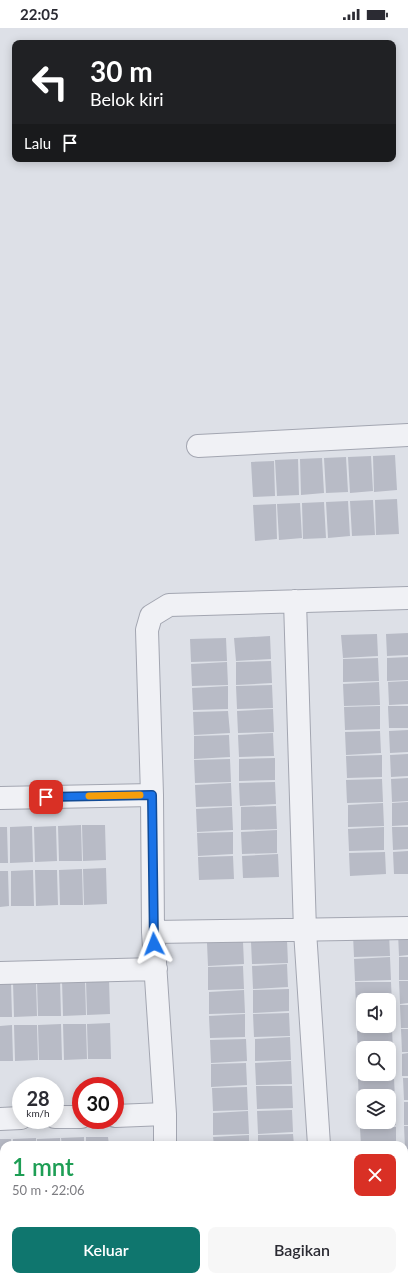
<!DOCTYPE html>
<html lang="id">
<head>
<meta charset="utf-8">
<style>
	:root { --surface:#fff; --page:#f7f7f7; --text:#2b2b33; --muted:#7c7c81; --accent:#0f766e }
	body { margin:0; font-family:Lato,sans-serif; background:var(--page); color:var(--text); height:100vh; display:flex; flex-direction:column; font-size:15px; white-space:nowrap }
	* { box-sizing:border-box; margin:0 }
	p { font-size:13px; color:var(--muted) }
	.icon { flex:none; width:22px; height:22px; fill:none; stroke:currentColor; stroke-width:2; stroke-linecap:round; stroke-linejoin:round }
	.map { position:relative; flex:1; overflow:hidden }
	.sheet { position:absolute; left:0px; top:1113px; width:408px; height:140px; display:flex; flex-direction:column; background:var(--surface); border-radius:12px 12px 0 0; box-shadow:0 2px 10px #0003 }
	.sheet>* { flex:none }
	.guide { position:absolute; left:12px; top:12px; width:384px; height:122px; border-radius:8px; box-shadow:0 2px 10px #0003; background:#202124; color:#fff; overflow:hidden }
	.buttons { position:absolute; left:356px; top:965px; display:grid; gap:8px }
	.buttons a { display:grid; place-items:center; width:40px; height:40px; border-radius:8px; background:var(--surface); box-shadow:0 2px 10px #0003; font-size:20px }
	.speed { position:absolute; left:12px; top:1049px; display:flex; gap:8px; font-size:20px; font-weight:700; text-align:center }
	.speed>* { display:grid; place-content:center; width:52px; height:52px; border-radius:50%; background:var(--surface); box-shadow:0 2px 10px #0003; line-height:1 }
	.speed small { font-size:10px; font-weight:400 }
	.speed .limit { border:6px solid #d22; background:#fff; color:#111 }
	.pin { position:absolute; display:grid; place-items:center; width:34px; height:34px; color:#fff; margin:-17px; border-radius:8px; box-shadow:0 2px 6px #0006 }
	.me { position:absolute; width:44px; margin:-22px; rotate:357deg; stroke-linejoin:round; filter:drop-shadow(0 0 3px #0008) }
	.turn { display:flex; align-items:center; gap:14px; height:84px; padding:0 12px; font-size:18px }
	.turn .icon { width:52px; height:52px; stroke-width:2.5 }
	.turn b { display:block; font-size:28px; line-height:34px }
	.then { display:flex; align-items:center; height:38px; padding:0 12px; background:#0003; gap:8px; font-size:15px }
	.round { display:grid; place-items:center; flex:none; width:42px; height:42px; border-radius:8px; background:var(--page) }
	.summary { display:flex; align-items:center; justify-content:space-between; height:68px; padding:0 12px }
	h1 { font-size:24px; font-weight:600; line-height:30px; color:#1e9e55 }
	.action { display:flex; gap:8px; margin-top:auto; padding:8px 12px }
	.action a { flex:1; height:46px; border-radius:8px; background:var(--accent); color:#fff; font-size:16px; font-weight:600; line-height:46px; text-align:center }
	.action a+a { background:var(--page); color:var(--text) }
	.status { display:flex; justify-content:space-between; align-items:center; height:28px; padding:0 20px; background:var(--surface); direction:ltr }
	.status svg { height:11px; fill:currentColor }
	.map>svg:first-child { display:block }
	.building { fill:#b8bbc6 }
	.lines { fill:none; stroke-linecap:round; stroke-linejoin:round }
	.minor-casing { stroke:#a3a6b1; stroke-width:24 }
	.minor { stroke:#f0f1f5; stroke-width:22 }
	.route-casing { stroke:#114b97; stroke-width:10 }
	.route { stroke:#1a73e8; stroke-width:7 }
	.slow { stroke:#f59e0b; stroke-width:7 }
</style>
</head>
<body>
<div class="status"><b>22:05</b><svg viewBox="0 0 49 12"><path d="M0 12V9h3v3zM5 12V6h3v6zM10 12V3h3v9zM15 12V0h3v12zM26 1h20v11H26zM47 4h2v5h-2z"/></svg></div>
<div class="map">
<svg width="408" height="1253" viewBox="0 0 408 1253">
	<rect width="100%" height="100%" fill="#dde0e7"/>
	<!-- building -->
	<path class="building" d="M395,427L397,462L374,464L373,428Z
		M371,428L373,463L350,465L348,429Z
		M346,429L348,464L326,465L324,430Z
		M322,430L324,465L301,467L300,431Z
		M298,431L299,467L277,468L275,432Z
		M274,433L275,468L253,469L251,434Z
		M397,471L399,506L376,507L375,472Z
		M373,472L375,507L352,508L350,473Z
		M348,473L350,508L328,510L326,474Z
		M324,474L326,510L303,511L302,475Z
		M300,475L302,510L279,512L277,476Z
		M276,476L277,511L255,513L253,477Z
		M408,605V627L387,628L386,606Z
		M377,606L378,628L343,630L341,607Z
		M270,608L271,631L236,633L234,610Z
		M226,610L227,633L191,634L190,611Z
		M408,629V652L387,653V630Z
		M378,630L379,653L343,654V631Z
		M271,633L272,655L236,657V634Z
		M227,634L228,657L192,658L191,636Z
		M408,653V676L389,677L388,654Z
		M379,654L380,677L344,678L343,656Z
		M272,657L273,680L237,681L236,658Z
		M228,658V681L193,682L192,660Z
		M380,678V701L345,702L344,679Z
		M388,678H408V700H389Z
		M273,681L274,704L238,705L237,683Z
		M228,683L230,705L194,707L193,684Z
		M408,702V724L390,725L389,703Z
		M380,703L381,725L346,727L345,704Z
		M273,705L274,728L239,729L238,707Z
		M229,707L230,729L194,731V708Z
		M408,726V748L391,749L390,727Z
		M382,727V749L347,750L346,728Z
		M275,730V752L239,753V731Z
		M230,731L231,754L195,755L194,732Z
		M408,750V773L392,774L391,751Z
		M382,751L383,774L347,775L346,752Z
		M275,754L276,776L240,778L239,755Z
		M231,755L232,778L196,779L195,757Z
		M408,774V797L392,798V775Z
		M383,775L384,798L348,799V777Z
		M276,778L277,801L241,802V779Z
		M232,779L233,802L197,804L196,781Z
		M81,797L82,833H59L58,798Z
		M82,797H105L106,832L83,833Z
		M32,798L33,834L10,835V799Z
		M56,798L57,833L35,834L34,799Z
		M0,799H7L8,835H0Z
		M384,799V822L349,823L348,801Z
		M392,799H408V821L393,822Z
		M277,802V825L242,826L241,804Z
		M233,804V826L198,828L197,805Z
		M408,823V846H394L393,824Z
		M385,824L386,846L350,848L349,825Z
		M278,826L279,849L243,850L242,828Z
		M233,828L234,851L199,852L198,829Z
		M106,840L107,876L84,877L83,841Z
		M82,841L83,877H60L59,842Z
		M33,842L34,878H11V843Z
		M35,842H57L58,877L36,878Z
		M0,843H8L9,878L0,879Z
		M408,904V927L399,928L398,905Z
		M389,905L390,928L354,929L353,907Z
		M287,912L288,935L252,936L251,914Z
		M243,914L244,936L208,938L207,915Z
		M390,929L391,952L355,953L354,931Z
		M399,929H408V952H399Z
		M287,936L288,959L253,961L252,938Z
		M243,938L244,961L208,962V939Z
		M109,951L110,986L87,987L86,952Z
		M60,952L61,988H38L37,953Z
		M62,952H85L86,987L63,988Z
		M36,953L37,988L14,989L13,954Z
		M399,953H408V975L400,976Z
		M0,954H11L12,989H0Z
		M355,954H391L392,976H389V972H363V977H356Z
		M289,961V983L253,985V962Z
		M244,962L245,985L209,986V964Z
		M400,977H408V1000H401Z
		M363,978V998H389V978H392V1000L357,1001L356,979Z
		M289,985L290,1008L254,1009L253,986Z
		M245,986V1009L210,1010L209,988Z
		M110,995L111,1031H88L87,996Z
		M61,996L62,1032H39L38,997Z
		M63,996H86L87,1031L64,1032Z
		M12,997L13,1033H0V998Z
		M14,997H37L38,1032L15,1033Z
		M392,1001L393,1024H389V1020H363V1025H358L357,1003Z
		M401,1001H408V1024H402Z
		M290,1009L291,1032L255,1033V1011Z
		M246,1011L247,1033L211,1035L210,1012Z
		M408,1025V1048H402V1026Z
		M389,1026H393L394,1048L358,1050V1027H363V1046H389Z
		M291,1033L292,1056L256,1057L255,1035Z
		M246,1035L247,1057L211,1059V1036Z
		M394,1050L395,1072L389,1073V1068H363V1074H359L358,1051Z
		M403,1050H408V1072H404Z
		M256,1058H292L293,1080L257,1081Z
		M247,1059L248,1082L213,1083L212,1060Z
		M404,1074H408V1097H404Z
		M389,1075H395L396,1097L360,1099L359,1076H363V1094H389Z
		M292,1082L293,1104L258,1106L257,1083Z
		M248,1083L249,1106L213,1107V1085Z
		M404,1098H408V1121H405Z
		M396,1099V1117H361L360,1100Z
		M293,1106L294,1117H258V1107Z
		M249,1107V1117H214L213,1109Z
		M84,1109V1117H62L61,1110Z
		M86,1109H108L109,1117H86Z
		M36,1110V1117H13V1111Z
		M60,1110V1117H37V1111Z
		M0,1111H11V1117H4V1147H0Z
		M405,1123H408V1145L406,1146Z
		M406,1147H408V1171H407Z
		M0,1155H4V1191H0Z"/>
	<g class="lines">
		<!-- minor casing -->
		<g class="minor-casing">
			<path id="minor" d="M198,418L408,407
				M295,573L305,903L319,1117
				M0,770L152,767
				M153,904L408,900
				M0,945L156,941
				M115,1088L165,1086
				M55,1089H81
				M0,1091L21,1090
				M165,1117V1086L153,904L152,767L147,602L151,588L169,577L408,570
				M404,1225H408
				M0,1242L4,1241
				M167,1253V1249"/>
		</g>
		<!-- minor -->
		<use href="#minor" class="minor"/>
	</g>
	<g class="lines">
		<!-- route casing -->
		<g class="route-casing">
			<path id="route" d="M46,769L152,767L154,916"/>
		</g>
		<!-- route -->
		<use href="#route" class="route"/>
		<!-- slow -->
		<path class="slow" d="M89,768L140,767"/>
	</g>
</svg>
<div class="buttons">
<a><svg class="icon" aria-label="sound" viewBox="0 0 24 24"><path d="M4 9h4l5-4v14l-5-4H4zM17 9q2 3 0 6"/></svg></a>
<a><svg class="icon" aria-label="search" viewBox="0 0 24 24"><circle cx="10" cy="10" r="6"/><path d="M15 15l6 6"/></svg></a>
<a><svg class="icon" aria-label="layers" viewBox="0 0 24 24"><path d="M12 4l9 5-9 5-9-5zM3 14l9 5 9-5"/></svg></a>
</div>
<div class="speed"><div>28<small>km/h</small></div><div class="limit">30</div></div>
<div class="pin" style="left:46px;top:769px;background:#d93025"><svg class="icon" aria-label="arrive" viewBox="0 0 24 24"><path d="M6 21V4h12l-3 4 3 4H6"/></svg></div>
<svg class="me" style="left:154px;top:916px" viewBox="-20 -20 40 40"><path d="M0-17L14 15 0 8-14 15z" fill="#1a73e8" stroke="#fff" stroke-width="4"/></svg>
<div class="guide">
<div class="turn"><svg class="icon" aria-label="left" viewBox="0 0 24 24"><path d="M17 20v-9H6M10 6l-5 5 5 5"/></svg><div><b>30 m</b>Belok kiri</div></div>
<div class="then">Lalu<svg class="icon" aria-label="arrive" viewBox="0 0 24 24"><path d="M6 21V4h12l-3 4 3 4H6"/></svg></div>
</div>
<section class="sheet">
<div class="summary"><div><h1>1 mnt</h1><p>50 m · 22:06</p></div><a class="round" style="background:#d93025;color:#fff"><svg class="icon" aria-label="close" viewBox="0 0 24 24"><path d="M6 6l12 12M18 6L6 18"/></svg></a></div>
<div class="action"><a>Keluar</a><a>Bagikan</a></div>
</section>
</div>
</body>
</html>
